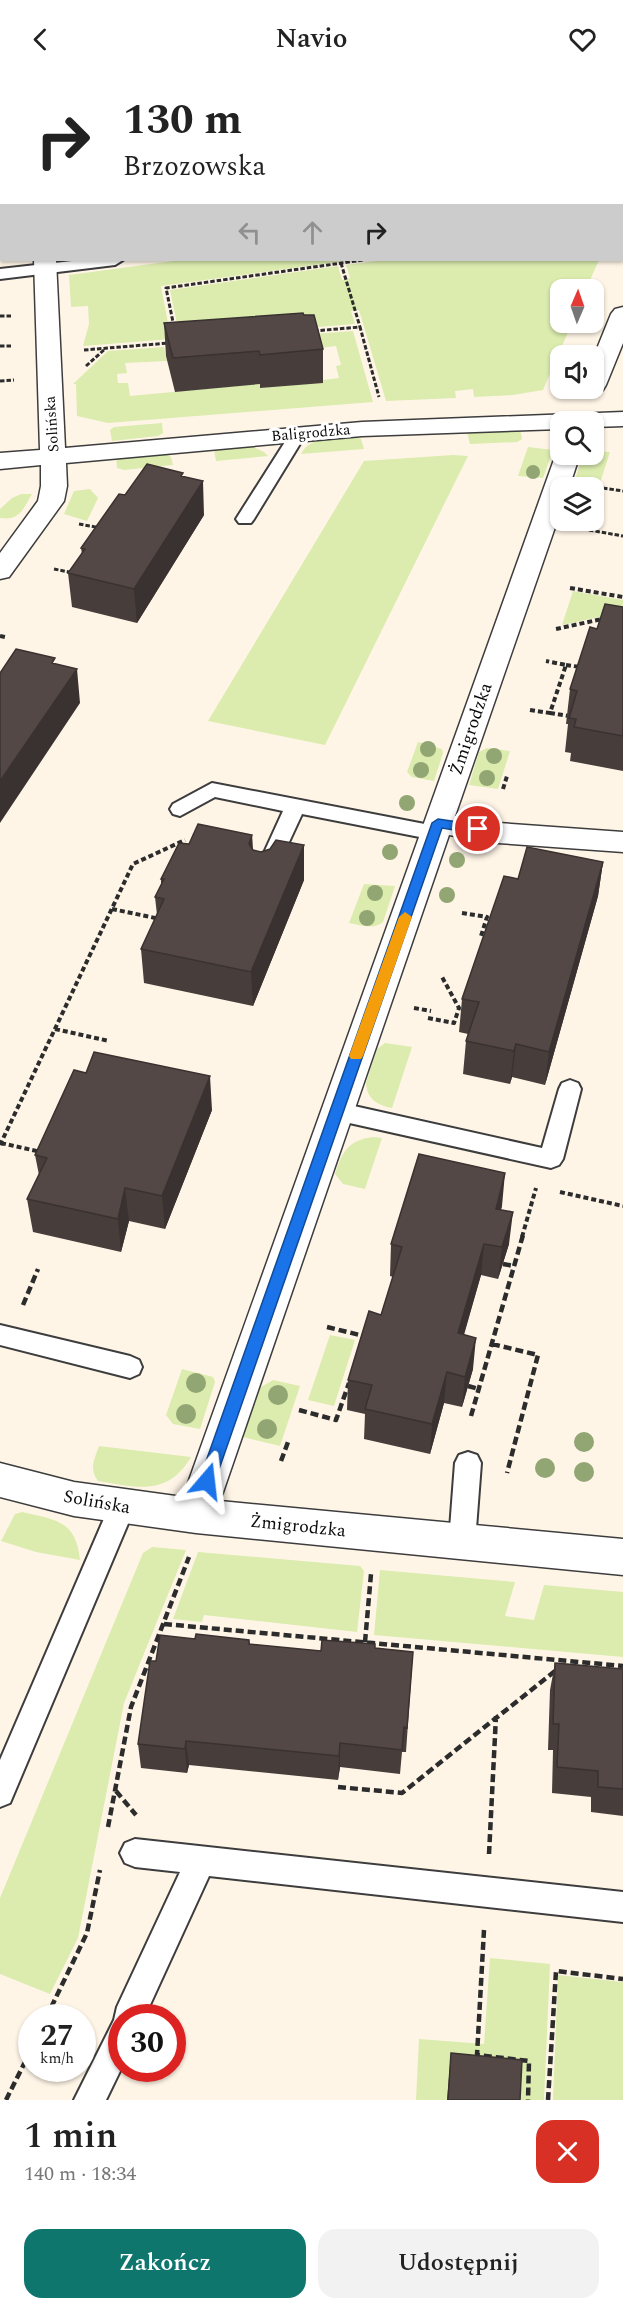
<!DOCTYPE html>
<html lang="pl">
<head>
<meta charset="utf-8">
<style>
	:root { --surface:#fff; --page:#f2f2f2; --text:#222; --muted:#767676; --accent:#0f766e }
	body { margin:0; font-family:Spectral,serif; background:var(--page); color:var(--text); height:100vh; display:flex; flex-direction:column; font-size:22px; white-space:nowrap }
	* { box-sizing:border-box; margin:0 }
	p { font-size:20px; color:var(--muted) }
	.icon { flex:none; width:33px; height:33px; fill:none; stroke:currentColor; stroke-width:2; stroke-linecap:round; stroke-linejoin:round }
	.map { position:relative; height:2022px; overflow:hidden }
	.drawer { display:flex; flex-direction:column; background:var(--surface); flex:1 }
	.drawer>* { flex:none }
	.hud { position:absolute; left:0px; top:0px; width:624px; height:183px; box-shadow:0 2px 4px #0004; background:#fff; color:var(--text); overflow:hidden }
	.needle { width:39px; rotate:2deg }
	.buttons { position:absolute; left:550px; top:201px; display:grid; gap:12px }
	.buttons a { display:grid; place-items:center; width:54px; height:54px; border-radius:12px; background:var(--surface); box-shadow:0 2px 4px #0004; font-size:30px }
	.speed { position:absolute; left:18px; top:1926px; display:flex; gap:12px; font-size:30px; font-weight:700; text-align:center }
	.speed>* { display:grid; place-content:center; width:78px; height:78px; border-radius:50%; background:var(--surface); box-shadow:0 2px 4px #0004; line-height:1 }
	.speed small { font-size:15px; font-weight:400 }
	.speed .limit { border:9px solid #d22; background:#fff; color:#111 }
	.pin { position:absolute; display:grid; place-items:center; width:51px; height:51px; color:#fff; margin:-26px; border:3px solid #fff; border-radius:50%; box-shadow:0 2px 6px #0007 }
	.me { position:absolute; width:66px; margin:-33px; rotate:17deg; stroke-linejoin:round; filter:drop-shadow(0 0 4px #0008) }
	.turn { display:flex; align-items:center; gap:21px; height:126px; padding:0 24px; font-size:27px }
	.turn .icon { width:78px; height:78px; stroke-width:2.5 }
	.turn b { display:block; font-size:42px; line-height:51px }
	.lanes { display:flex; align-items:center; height:57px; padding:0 24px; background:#0003; justify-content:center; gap:30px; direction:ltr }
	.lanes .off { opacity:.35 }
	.round { display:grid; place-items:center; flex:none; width:63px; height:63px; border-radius:18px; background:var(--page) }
	.head { display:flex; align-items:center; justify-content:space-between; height:102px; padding:0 24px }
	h1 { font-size:36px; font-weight:600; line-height:45px }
	.action { display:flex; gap:12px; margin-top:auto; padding:12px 24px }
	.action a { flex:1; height:69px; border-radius:18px; background:var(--accent); color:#fff; font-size:24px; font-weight:600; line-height:69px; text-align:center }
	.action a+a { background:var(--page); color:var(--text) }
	header { display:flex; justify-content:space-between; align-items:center; height:78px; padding:0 24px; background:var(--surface); font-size:27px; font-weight:600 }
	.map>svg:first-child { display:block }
	.green { fill:#dbecae }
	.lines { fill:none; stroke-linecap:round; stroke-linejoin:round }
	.service-casing { stroke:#3d3d3d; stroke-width:4 }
	.minor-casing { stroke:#3d3d3d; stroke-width:3 }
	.path-far2 { stroke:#2c2c2c; stroke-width:3; stroke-dasharray:4.5 2; stroke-linecap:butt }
	.path-far1 { stroke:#2c2c2c; stroke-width:4; stroke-dasharray:5 3; stroke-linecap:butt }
	.path { stroke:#2c2c2c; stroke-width:4.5; stroke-dasharray:8 4; stroke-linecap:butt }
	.service { fill:#fff; fill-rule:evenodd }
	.minor { fill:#fff; fill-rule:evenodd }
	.tree { fill:#92a674 }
	.wall { fill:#473e3b }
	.shaded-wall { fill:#3a3230 }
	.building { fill:#534845; stroke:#3a3230; stroke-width:1.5 }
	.route { fill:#1a73e8; stroke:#114b97; stroke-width:1.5 }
	.slow { fill:#f59e0b }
	.labels { text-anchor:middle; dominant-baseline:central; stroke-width:6; stroke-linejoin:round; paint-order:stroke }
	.far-street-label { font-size:15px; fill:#0a0a0a; stroke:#fff }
	.street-label { font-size:18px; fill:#0a0a0a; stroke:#fff }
</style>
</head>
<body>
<header><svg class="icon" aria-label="back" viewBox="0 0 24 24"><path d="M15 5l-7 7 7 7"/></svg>Navio<svg class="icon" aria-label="heart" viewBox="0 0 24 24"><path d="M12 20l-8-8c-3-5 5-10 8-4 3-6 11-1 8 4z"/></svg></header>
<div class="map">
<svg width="623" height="2022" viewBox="0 0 623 2022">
	<rect width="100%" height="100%" fill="#fff5e7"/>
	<!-- green -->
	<path class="green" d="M181,182H352L161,208L171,261L83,268L89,246L88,228L71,229L69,197Z
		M384,182H599L586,211L561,212V244L572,245L543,312L513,317L474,319L473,311L455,313L456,320L386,323L359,232L351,233L355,246L180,260L170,212L338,188L342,202L350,200L346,187Z
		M353,253L373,324L108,345L77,338L76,306H73L108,273L164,269L167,283L125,285L127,295L117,296L118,305H128L130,318L260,306V310L339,300L336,288L341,287L336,268L304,272L301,257Z
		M162,345L163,355L158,358L112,363L110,352L114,349Z
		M520,351L522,361L517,364L470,366L467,354Z
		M354,358L361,361L364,371L301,376C311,357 336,360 354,358Z
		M249,367L264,374L268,378L216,383L214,372L219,369Z
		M528,369L553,372L543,400L518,398Z
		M594,373L610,374L599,408L574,404L583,377L594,376Z
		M165,375L171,379L173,387L124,392L117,390L116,379Z
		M453,377L468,378L325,667L208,643L364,383Z
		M90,411L98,420L87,443L64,436L74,413Z
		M21,416H32C23,431 20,443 0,440V431L12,420Z
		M573,513L623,522V534L562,547Z
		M418,664L442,671L443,675L434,703L412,699L407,694Z
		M487,670L510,673L498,711L469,707L479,674Z
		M364,806L395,808L383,844C374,852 360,847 349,845Z
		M385,965L412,969L392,1030C377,1027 367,1021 366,1005L377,971Z
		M373,1059L382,1060L365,1111L343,1106L335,1096C342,1074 348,1062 373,1059Z
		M330,1257L355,1262L334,1328L308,1322Z
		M182,1291L213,1299L215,1304L200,1351L173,1346L166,1337Z
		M273,1302L300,1308L280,1368L243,1359L261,1309Z
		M99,1368L191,1379C168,1418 138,1410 98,1403C89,1391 94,1382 99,1368Z
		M22,1434C56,1442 76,1442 80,1482L36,1474L1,1463L15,1436Z
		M152,1469L186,1472L124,1625L78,1860L50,1916L0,1896V1820L143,1475Z
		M198,1474L360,1488L364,1493L357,1554L204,1537L202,1544L173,1541Z
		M380,1492L515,1504L505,1538L534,1542L544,1507L623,1514V1579L374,1557Z
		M490,1880L550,1886L544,2022H416L419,1961L484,1966Z
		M558,1897L623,1904V2022H553Z"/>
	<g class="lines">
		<!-- service casing -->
		<g class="service-casing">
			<path id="service" d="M442,0H456L441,2Z
				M595,0H609L594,2Z
				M81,182H123L115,187L0,201V191Z
				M298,351L306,356L254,441L251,445H239L236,441L290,356Z
				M212,705L435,748L442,750L445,755L442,760L435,762L302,736L277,790L274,795L267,797L260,795L257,790L283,733L215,719L180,738L173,736L170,731L173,726Z
				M570,1002L578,1005L581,1011L563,1081L559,1087L551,1090L336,1042L328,1039L325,1033L328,1027L336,1024L542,1070L559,1011L562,1005Z
				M0,1247L130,1278L139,1282L142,1289L139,1296L130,1300L0,1267Z
				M468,1374L477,1377L481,1385L475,1464L471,1472L462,1476L453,1472L449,1464L455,1385L459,1377Z
				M122,1417L131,1421L135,1429L10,1725L0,1729V1682L109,1429L113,1421Z
				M135,1761L623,1814V1844L209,1798L144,1940H122V1989L106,2022H74L114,1942L117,1929L180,1794L135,1789L125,1785L120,1775L125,1765Z"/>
		</g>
		<!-- minor casing -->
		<g class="minor-casing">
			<path id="minor" d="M622,16H623V28H622Z
				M0,98H2L0,111Z
				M34,182H56L65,370L362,344L623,334V348L594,349V344H561V351L362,358L66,385L67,408L64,423L9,499L0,501V475L38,423L41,408V387L0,391V375L40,372Z
				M623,229V265L606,307L603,312L594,314L585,312L584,310H594V278L611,236L615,231Z
				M561,370V376H580L569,410H561V432L455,738L498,745L623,754V774L498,765L449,757L220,1423L623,1461V1497L196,1455L74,1438L0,1419V1385L74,1404L183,1419L556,376Z"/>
		</g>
		<!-- path-far2 -->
		<path class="path-far2" d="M341,185L360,249
			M0,238H11
			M174,249L166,210L363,182
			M314,253L360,249L379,319
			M0,268H12
			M84,272L169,265
			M86,288L105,271
			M0,303L14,302
			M603,410L623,413
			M79,446L101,450
			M589,452L623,458
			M54,491L74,495"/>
		<!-- path-far1 -->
		<path class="path-far1" d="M570,510L623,519
			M556,551L602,541
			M0,558L5,559
			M566,587L580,589
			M530,632L550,635L566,587L546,583
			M550,635L569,638
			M503,711L507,698
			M112,831L160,841
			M462,835L487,839L481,858
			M414,930L431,933
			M428,940L454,945L459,930L442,899
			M55,951L109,963
			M1,1065L41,1074
			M0,1067L133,786L185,762
			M560,1114L623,1128
			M522,1159L536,1110"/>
		<!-- path -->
		<path class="path" d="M503,1186L514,1188
			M23,1227L38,1191
			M327,1249L364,1258
			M492,1266L538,1277L507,1395
			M468,1308L479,1311
			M299,1332L336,1342L349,1305
			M471,1338L523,1157
			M281,1383L288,1364
			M164,1546L623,1588
			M365,1564L371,1496
			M338,1709L402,1715L555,1593
			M116,1713L136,1737
			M108,1749L131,1629L189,1479
			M489,1776L496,1638
			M484,1852L477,1977L529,1983L528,2022
			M46,1940L87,1855L100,1792
			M6,2022L32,1970
			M548,2022L556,1893L623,1901"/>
		<!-- service -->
		<use href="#service" class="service"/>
		<!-- minor -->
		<use href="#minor" class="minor"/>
	</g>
	<!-- trees -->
	<g class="tree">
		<circle cx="533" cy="394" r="7"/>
		<circle cx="428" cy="671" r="8"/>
		<circle cx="494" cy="678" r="8"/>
		<circle cx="421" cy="692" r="8"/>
		<circle cx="487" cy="700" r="8"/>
		<circle cx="407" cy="725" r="8"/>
		<circle cx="390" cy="774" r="8"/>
		<circle cx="457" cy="782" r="8"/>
		<circle cx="375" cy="815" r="8"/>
		<circle cx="447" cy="817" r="8"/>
		<circle cx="367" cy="840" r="8"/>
		<circle cx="196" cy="1305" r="10"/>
		<circle cx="278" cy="1317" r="10"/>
		<circle cx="186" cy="1336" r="10"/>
		<circle cx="267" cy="1351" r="10"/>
		<circle cx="584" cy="1364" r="10"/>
		<circle cx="545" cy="1390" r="10"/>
		<circle cx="584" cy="1394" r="10"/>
	</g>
	<!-- wall -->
	<path class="wall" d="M0,0H308L307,2H2V25L0,24Z
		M304,237L323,271V305L260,310V306L175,314L166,278L164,245Z
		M183,399L204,437L137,545L72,529L68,495L82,476L81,470L125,417Z
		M623,529V693L570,683L571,675L565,674L568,646H566L570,611L597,551Z
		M252,757L253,772L261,774L304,767V802L253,928L144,905L141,871L157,837L155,819L161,807V801L189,766Z
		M603,784L598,818L545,1007L512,999L510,1006L463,996L466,963L468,956L459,954L462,921L518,801Z
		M212,1032L165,1151L129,1143L121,1174L33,1154L27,1121L39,1097L35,1077Z
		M502,1128L501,1131L509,1166L498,1201L481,1197L464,1257L473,1291L462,1329L444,1325L430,1376L364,1361L365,1336L347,1332L348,1302L381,1237L393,1199L390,1198L391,1166Z
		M195,1561L249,1562L250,1566L321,1573L375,1570L413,1574L406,1674H402L400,1696L340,1689L338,1702L189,1687L187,1695L141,1690L138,1666L156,1583Z
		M555,1585L622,1591L623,1589V1738L591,1734V1719L552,1715L553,1672H548L550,1612Z
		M451,1975L520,2022H447Z"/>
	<!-- shaded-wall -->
	<path class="shaded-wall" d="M117,0H140V2H115Z
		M285,0H308L307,2H284Z
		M0,49H2V71H0Z
		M203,403L204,437L137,545L134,511Z
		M77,591L80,625L0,745V703Z
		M252,757L253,792L249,766Z
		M304,767V802L253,928L251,894Z
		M603,784L598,818L545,1007L549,974Z
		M516,966L512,999L510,1006L514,973Z
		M210,998L212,1032L165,1151L162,1118Z
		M505,1095L502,1128L492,1163L496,1131Z
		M125,1110L129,1143L121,1174L118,1141Z
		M513,1134L509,1166L498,1201L502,1169Z
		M484,1166L481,1197L455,1286L458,1255Z
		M476,1260L473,1291L462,1329L465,1299Z
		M447,1294L444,1325L430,1376L432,1346Z
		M186,1663L189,1687L187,1695L185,1671Z
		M340,1665V1689L338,1702L339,1678Z"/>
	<!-- building -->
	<path class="building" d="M0,0H117L115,2H2V4L0,3Z
		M199,0H285L284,2H206Z
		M2,35V49H0V36Z
		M303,235L304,237H314L323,271L260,277L259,273L173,280L164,245Z
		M147,386L183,395L181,398L203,403L134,511L68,495L85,471L81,470L119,416L125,417Z
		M605,526L623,529V658L574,649L576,641L569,640L577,613L570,611L590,549L597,551Z
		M16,571L55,580L52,585L77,591L0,703V595Z
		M198,746L252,757L249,766L253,772L261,774L270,771L276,762L304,767L251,894L141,871L164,821L155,819L164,801H161L179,765L189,766Z
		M527,769L603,784L549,974L516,966L514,973L466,963L479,924L462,921L504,798L518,801Z
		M94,974L210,998L162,1118L125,1110L118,1141L27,1121L47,1080L35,1077L74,992L86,995Z
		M419,1076L505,1095L496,1131L513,1134L502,1169L484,1166L458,1255L476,1260L465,1299L447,1294L432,1346L365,1331L372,1307L348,1302L369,1233L381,1237L402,1169L391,1166Z
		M196,1556L249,1562V1566L321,1573L322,1562L375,1566V1570L413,1574L407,1650L404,1649L402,1672L340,1665L339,1678L186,1663L185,1671L138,1666L150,1583H156L160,1557L195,1561Z
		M555,1585L623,1591V1589V1711L598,1709V1693L557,1689L559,1646H553Z
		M451,1975L522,1982L520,2022H448Z"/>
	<!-- route -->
	<path class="route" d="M438,741L478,747L484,751L478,756L442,750L215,1403L212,1408L207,1410L201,1408L199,1403L432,745Z"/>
	<!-- slow -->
	<path class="slow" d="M405,834L412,839L363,978L361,981H351L349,978L399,839Z"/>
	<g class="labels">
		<!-- far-street labels -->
		<g class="far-street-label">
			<text transform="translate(52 346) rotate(-94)">Solińska</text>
			<text transform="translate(311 355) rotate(-5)">Baligrodzka</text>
		</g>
		<!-- street labels -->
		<g class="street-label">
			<text transform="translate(471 651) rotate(-71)">Żmigrodzka</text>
			<text transform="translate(97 1424) rotate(10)">Solińska</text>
			<text transform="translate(298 1448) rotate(6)">Żmigrodzka</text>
		</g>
	</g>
</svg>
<div class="buttons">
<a><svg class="needle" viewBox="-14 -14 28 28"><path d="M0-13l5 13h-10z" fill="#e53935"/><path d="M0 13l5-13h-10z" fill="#767676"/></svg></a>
<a><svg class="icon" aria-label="sound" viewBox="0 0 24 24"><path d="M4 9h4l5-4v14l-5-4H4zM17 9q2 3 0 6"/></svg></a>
<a><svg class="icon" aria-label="search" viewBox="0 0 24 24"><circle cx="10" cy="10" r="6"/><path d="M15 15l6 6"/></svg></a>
<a><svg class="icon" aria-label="layers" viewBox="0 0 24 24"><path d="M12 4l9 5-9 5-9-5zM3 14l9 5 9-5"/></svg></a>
</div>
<div class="speed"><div>27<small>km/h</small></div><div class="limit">30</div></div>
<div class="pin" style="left:478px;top:751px;background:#d93025"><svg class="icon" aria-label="arrive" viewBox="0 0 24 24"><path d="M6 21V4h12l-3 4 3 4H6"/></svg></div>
<svg class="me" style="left:207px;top:1403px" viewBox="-20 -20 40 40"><path d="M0-17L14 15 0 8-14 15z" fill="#1a73e8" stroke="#fff" stroke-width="4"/></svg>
<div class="hud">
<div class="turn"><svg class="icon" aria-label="right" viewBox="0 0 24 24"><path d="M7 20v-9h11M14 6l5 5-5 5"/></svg><div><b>130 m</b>Brzozowska</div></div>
<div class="lanes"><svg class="icon off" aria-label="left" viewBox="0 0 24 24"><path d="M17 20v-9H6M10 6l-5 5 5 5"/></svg><svg class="icon off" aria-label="ahead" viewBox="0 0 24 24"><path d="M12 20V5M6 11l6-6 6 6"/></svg><svg class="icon" aria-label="right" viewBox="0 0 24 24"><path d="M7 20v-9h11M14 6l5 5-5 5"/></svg></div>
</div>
</div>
<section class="drawer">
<div class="head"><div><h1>1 min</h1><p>140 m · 18:34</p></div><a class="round" style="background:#d93025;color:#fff"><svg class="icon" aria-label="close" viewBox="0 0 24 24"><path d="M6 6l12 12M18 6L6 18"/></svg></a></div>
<div class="action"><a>Zakończ</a><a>Udostępnij</a></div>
</section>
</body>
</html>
